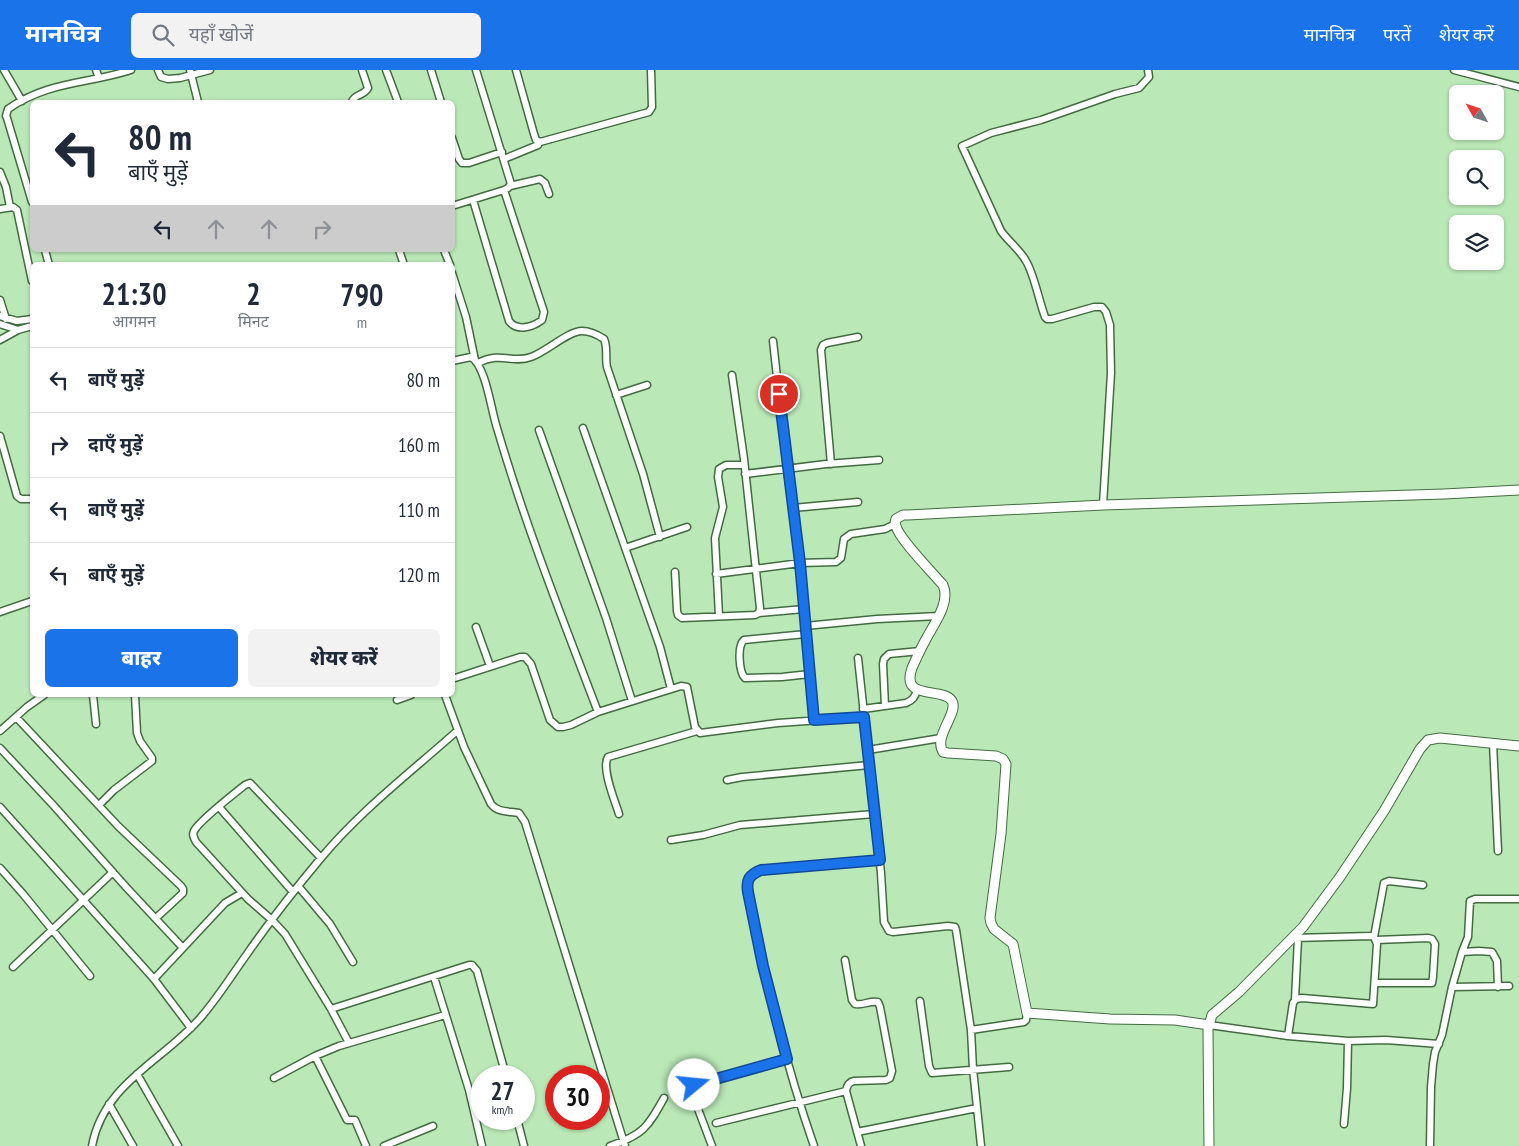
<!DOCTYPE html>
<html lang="hi">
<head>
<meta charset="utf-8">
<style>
	:root { --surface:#fff; --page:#f2f2f3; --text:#1f2937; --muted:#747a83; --line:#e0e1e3; --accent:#1a73e8 }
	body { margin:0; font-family:"PT Sans Narrow","Noto Sans Devanagari",sans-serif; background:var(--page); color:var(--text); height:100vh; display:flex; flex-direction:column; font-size:19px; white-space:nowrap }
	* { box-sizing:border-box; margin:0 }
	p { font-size:16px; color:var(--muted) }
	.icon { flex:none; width:28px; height:28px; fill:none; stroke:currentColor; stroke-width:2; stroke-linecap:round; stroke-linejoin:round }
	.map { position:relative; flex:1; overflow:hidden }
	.details { position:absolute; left:30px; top:192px; width:425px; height:435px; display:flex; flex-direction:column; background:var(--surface); border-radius:8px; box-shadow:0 1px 4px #0004 }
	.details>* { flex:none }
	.banner { position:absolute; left:30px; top:30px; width:425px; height:152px; border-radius:8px; box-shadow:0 1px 4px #0004; background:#fff; color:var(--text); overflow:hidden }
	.needle { width:32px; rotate:310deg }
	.tools { position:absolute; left:1449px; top:15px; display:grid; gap:10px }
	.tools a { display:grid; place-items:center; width:55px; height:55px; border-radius:8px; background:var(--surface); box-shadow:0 1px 4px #0004; font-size:25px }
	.speed { position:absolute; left:470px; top:995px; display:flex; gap:10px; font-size:25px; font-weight:700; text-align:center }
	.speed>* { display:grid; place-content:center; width:65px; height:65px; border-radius:50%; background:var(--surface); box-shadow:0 1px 4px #0004; line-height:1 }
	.speed small { font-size:12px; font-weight:400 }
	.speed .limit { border:8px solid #d22; background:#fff; color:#111 }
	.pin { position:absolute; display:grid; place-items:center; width:42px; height:42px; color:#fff; margin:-21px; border:2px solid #fff; border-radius:50%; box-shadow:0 1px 5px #0007 }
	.me { position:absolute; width:55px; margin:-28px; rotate:73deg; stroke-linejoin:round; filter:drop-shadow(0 0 4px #0008) }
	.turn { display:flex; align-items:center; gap:18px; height:105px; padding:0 15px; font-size:22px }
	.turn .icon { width:65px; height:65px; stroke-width:2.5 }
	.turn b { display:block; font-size:35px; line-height:42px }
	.lanes { display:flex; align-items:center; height:48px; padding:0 15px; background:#0003; justify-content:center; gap:25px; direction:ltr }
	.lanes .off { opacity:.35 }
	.eta { display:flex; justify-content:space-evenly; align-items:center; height:85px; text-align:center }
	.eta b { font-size:30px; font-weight:800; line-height:35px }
	.cta { display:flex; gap:10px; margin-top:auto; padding:10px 15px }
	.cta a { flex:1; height:58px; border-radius:8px; background:var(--accent); color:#fff; font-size:20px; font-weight:800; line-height:58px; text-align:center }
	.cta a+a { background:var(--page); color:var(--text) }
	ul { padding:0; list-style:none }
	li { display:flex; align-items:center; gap:15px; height:65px; padding:0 15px; border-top:1px solid var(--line) }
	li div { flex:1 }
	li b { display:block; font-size:19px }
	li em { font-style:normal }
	header { display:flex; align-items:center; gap:30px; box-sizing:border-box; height:70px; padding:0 25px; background:var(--accent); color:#fff }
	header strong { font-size:24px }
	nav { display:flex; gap:28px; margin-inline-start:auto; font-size:18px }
	.search { width:350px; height:45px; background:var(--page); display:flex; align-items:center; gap:12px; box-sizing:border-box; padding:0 18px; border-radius:8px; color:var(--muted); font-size:19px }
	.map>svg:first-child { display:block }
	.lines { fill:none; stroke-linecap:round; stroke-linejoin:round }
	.street-casing { stroke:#426c40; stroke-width:9 }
	.secondary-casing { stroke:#426c40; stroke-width:11 }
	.street { stroke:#fff; stroke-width:6 }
	.secondary { stroke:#fff; stroke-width:9 }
	.route-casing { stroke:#114b97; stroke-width:12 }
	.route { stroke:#1a73e8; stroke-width:9 }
</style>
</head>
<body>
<header>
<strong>मानचित्र</strong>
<div class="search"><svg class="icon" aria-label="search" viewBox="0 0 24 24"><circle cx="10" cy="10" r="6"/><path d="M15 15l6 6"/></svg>यहाँ खोजें</div>
<nav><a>मानचित्र</a><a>परतें</a><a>शेयर करें</a></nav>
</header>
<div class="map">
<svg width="1519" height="1076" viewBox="0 0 1519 1076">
	<rect width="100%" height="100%" fill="#bae9b7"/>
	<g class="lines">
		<!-- street casing -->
		<g class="street-casing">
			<path id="street" d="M4,0L22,31
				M96,0L99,8
				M158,0L161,7L168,9L180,8L210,0
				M190,0L198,32
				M386,0L398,32
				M431,0L441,32
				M516,0L534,64L536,70L540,72L649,42L652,37L651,0
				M1454,0L1519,17
				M352,32C354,24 364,26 368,18L362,0
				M452,68L459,89L462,93H469L502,82
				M504,89L538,75
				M0,102L6,117L10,137
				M510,116L540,109L545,113L549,124
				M473,130L509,251C517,262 533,257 542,250L544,242L504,120
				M32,132L7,48L6,46L8,39C48,11 88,14 131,0
				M452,136L504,120L508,118L511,114L476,0
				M0,139L13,137L17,140L32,211
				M45,180L49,195
				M399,180L404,195
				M444,180L450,195
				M452,203L466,247L475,290
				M0,230L6,249
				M0,246L17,251L32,249
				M0,254L18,260L32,256
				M0,270L18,260
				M773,271L787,398L800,493L814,650
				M452,291L471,287C486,296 491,340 497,358C525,454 562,548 598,642
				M478,293C501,281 512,294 531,287C546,282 568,261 582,261C590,261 598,265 604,269C608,278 605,288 607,297L643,404L660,467
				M732,305L744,389L760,538L759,543
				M616,325L647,315
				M583,358L660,577L671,619
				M539,360L606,548L632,631
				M0,366L17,426L21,429H32
				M831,394L821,280L823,275L827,273L858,267
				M745,404L826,394L879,390
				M1103,435L1111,303L1110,255L1106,242L1102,237H1094L1052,249H1047L1045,247C1039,231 1034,204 1026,191C1020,180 1009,172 1001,161L962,76L991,63L1041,50L1115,24L1139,18L1149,7L1148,0
				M793,438L858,432
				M625,478L687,457
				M675,502L677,541L678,545L682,548L755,545L759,543L804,539
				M716,504L800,493L836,492L841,488L844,469L851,464L885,459L895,454
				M0,542L32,531
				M719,546L715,468L723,437L718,407L719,399L726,395H744
				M805,556L877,549L939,546
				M476,557L490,596
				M806,564L744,570C737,576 739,602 745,608L782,607L810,604
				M858,588L881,803L884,852L889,861L893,862L948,856L955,857L956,860L971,960L973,999L981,1076
				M452,609L520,587H525L531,594L550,650L558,657H563L571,655L598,642L681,616L687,617L695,657L700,663L778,653L864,647
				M93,625L96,654
				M445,625L464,677L491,734C498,743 509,741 519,743L525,752L625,1076
				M397,630L411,625
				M885,636L883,594L884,589L889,584L920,581
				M863,639L906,633C913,630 915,627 917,620
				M16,647L118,756L181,816L183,819V823L156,848
				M0,661L27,637L44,625
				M1493,673L1498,781
				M0,678L54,736L126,817L183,878
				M868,680L941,668
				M727,710L742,707L869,695
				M99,735L114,720L152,691V688L140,671L137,663L135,625
				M0,737L154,909L191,958
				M219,737L293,822
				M619,744C615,731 601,698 608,687L697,661
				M671,770L703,765L740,755L874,744
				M321,788L250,713L245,715C235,723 199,751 194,761C192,765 194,768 196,772L248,829L272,850L285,864L331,939L349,973
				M0,798L23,824L90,906
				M298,816L330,854L353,892
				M1374,867L1384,813L1389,811L1423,815
				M1462,882L1479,881L1492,882L1497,891L1498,917
				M845,890L852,930L855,934C863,936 870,930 878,932L880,937L892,1001L890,1008L886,1010L854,1011C849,1012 847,1015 846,1021L861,1076
				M13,897L113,802
				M434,907L469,1020L482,1076
				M154,909L225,833L242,823
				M1375,913H1432L1433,907L1435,874L1432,869L1428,868L1376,870
				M1452,917L1509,916
				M1295,930L1298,868
				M920,931L929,996L932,1003L1009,997
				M331,939L469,895H472L477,901L506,1006
				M1209,955L1288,966L1348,971L1386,970L1439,974
				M971,960L1024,952L1026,950L1027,943
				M1288,966L1293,933L1296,929L1302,928L1373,934L1377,874L1374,867L1371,866L1293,868
				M315,986L347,1050H355L366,1076
				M137,1004L178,1076
				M274,1008L315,986L339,976L445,945
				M109,1034L133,1076
				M517,1049L524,1076
				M716,1053L846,1021
				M1344,1054L1347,1018L1348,971
				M857,1062L977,1038
				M92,1076C104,1012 164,991 202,946C219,926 232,905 247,884C270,851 295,819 321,788C361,740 411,702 457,661
				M384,1076L433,1056
				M610,1076C643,1065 648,1057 664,1028
				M712,1076L692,1023L691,1018L693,1015L787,989
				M814,1076C785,993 765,908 747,822C746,810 749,805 761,801L880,790
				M1430,1076L1431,1017L1433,994L1435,982L1442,965L1452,917L1462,882L1468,867L1470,831L1475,829H1519"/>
		</g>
		<!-- secondary casing -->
		<g class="secondary-casing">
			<path id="secondary" d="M1209,955L1175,950L1110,949L1027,943L1013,874L994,859L991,853L990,848L1001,764L1006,694L1003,689L996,686L948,683L943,682C933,666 959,643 952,631C943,616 900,632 912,598C916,589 920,580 925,571C933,555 951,533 943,515C933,503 899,469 896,456C895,452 895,452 896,449L903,445H908L1103,435L1444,424L1519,420
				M1209,1076L1208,959L1212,945L1239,922L1303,857L1340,807L1384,741L1420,679L1428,670L1440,668L1519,676"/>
		</g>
		<!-- street -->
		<use href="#street" class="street"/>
		<!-- secondary -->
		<use href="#secondary" class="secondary"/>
	</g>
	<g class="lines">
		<!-- route casing -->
		<g class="route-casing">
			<path id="route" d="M694,1015L787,989L763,896L748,822C746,810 749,805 761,800L880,790L864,647L814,650L800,493L779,324"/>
		</g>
		<!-- route -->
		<use href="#route" class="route"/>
	</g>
</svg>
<div class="tools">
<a><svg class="needle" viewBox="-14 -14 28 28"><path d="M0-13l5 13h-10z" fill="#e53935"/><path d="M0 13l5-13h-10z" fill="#747a83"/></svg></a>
<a><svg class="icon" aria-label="search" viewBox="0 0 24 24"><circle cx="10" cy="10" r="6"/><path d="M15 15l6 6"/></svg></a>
<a><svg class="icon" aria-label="layers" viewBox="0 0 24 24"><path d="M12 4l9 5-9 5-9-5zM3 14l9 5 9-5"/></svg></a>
</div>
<div class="speed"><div>27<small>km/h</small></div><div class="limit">30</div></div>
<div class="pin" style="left:779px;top:324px;background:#d93025"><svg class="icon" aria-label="arrive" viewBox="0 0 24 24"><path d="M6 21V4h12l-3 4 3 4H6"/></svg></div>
<svg class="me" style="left:694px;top:1015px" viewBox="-20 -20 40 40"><circle r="19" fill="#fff"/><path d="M0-13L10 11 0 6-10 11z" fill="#1a73e8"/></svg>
<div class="banner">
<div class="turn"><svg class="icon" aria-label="left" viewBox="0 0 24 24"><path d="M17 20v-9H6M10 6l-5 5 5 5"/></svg><div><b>80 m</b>बाएँ मुड़ें</div></div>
<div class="lanes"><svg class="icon" aria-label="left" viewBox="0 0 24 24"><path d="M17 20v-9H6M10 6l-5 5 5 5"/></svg><svg class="icon off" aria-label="ahead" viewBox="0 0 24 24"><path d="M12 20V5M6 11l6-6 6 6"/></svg><svg class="icon off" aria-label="ahead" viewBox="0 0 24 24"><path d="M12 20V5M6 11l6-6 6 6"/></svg><svg class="icon off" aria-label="right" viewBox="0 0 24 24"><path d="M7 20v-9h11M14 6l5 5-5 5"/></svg></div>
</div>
<section class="details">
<div class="eta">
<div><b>21:30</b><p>आगमन</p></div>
<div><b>2</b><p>मिनट</p></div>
<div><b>790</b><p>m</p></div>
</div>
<ul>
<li><svg class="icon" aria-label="left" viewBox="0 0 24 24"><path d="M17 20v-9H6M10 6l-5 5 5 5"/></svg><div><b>बाएँ मुड़ें</b></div><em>80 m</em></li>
<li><svg class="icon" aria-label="right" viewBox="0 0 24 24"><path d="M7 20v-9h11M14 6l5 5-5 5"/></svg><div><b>दाएँ मुड़ें</b></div><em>160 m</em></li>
<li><svg class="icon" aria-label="left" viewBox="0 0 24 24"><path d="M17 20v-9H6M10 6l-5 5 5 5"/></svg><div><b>बाएँ मुड़ें</b></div><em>110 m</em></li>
<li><svg class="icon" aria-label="left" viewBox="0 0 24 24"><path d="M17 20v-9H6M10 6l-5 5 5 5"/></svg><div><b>बाएँ मुड़ें</b></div><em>120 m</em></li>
</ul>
<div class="cta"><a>बाहर</a><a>शेयर करें</a></div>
</section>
</div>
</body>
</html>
